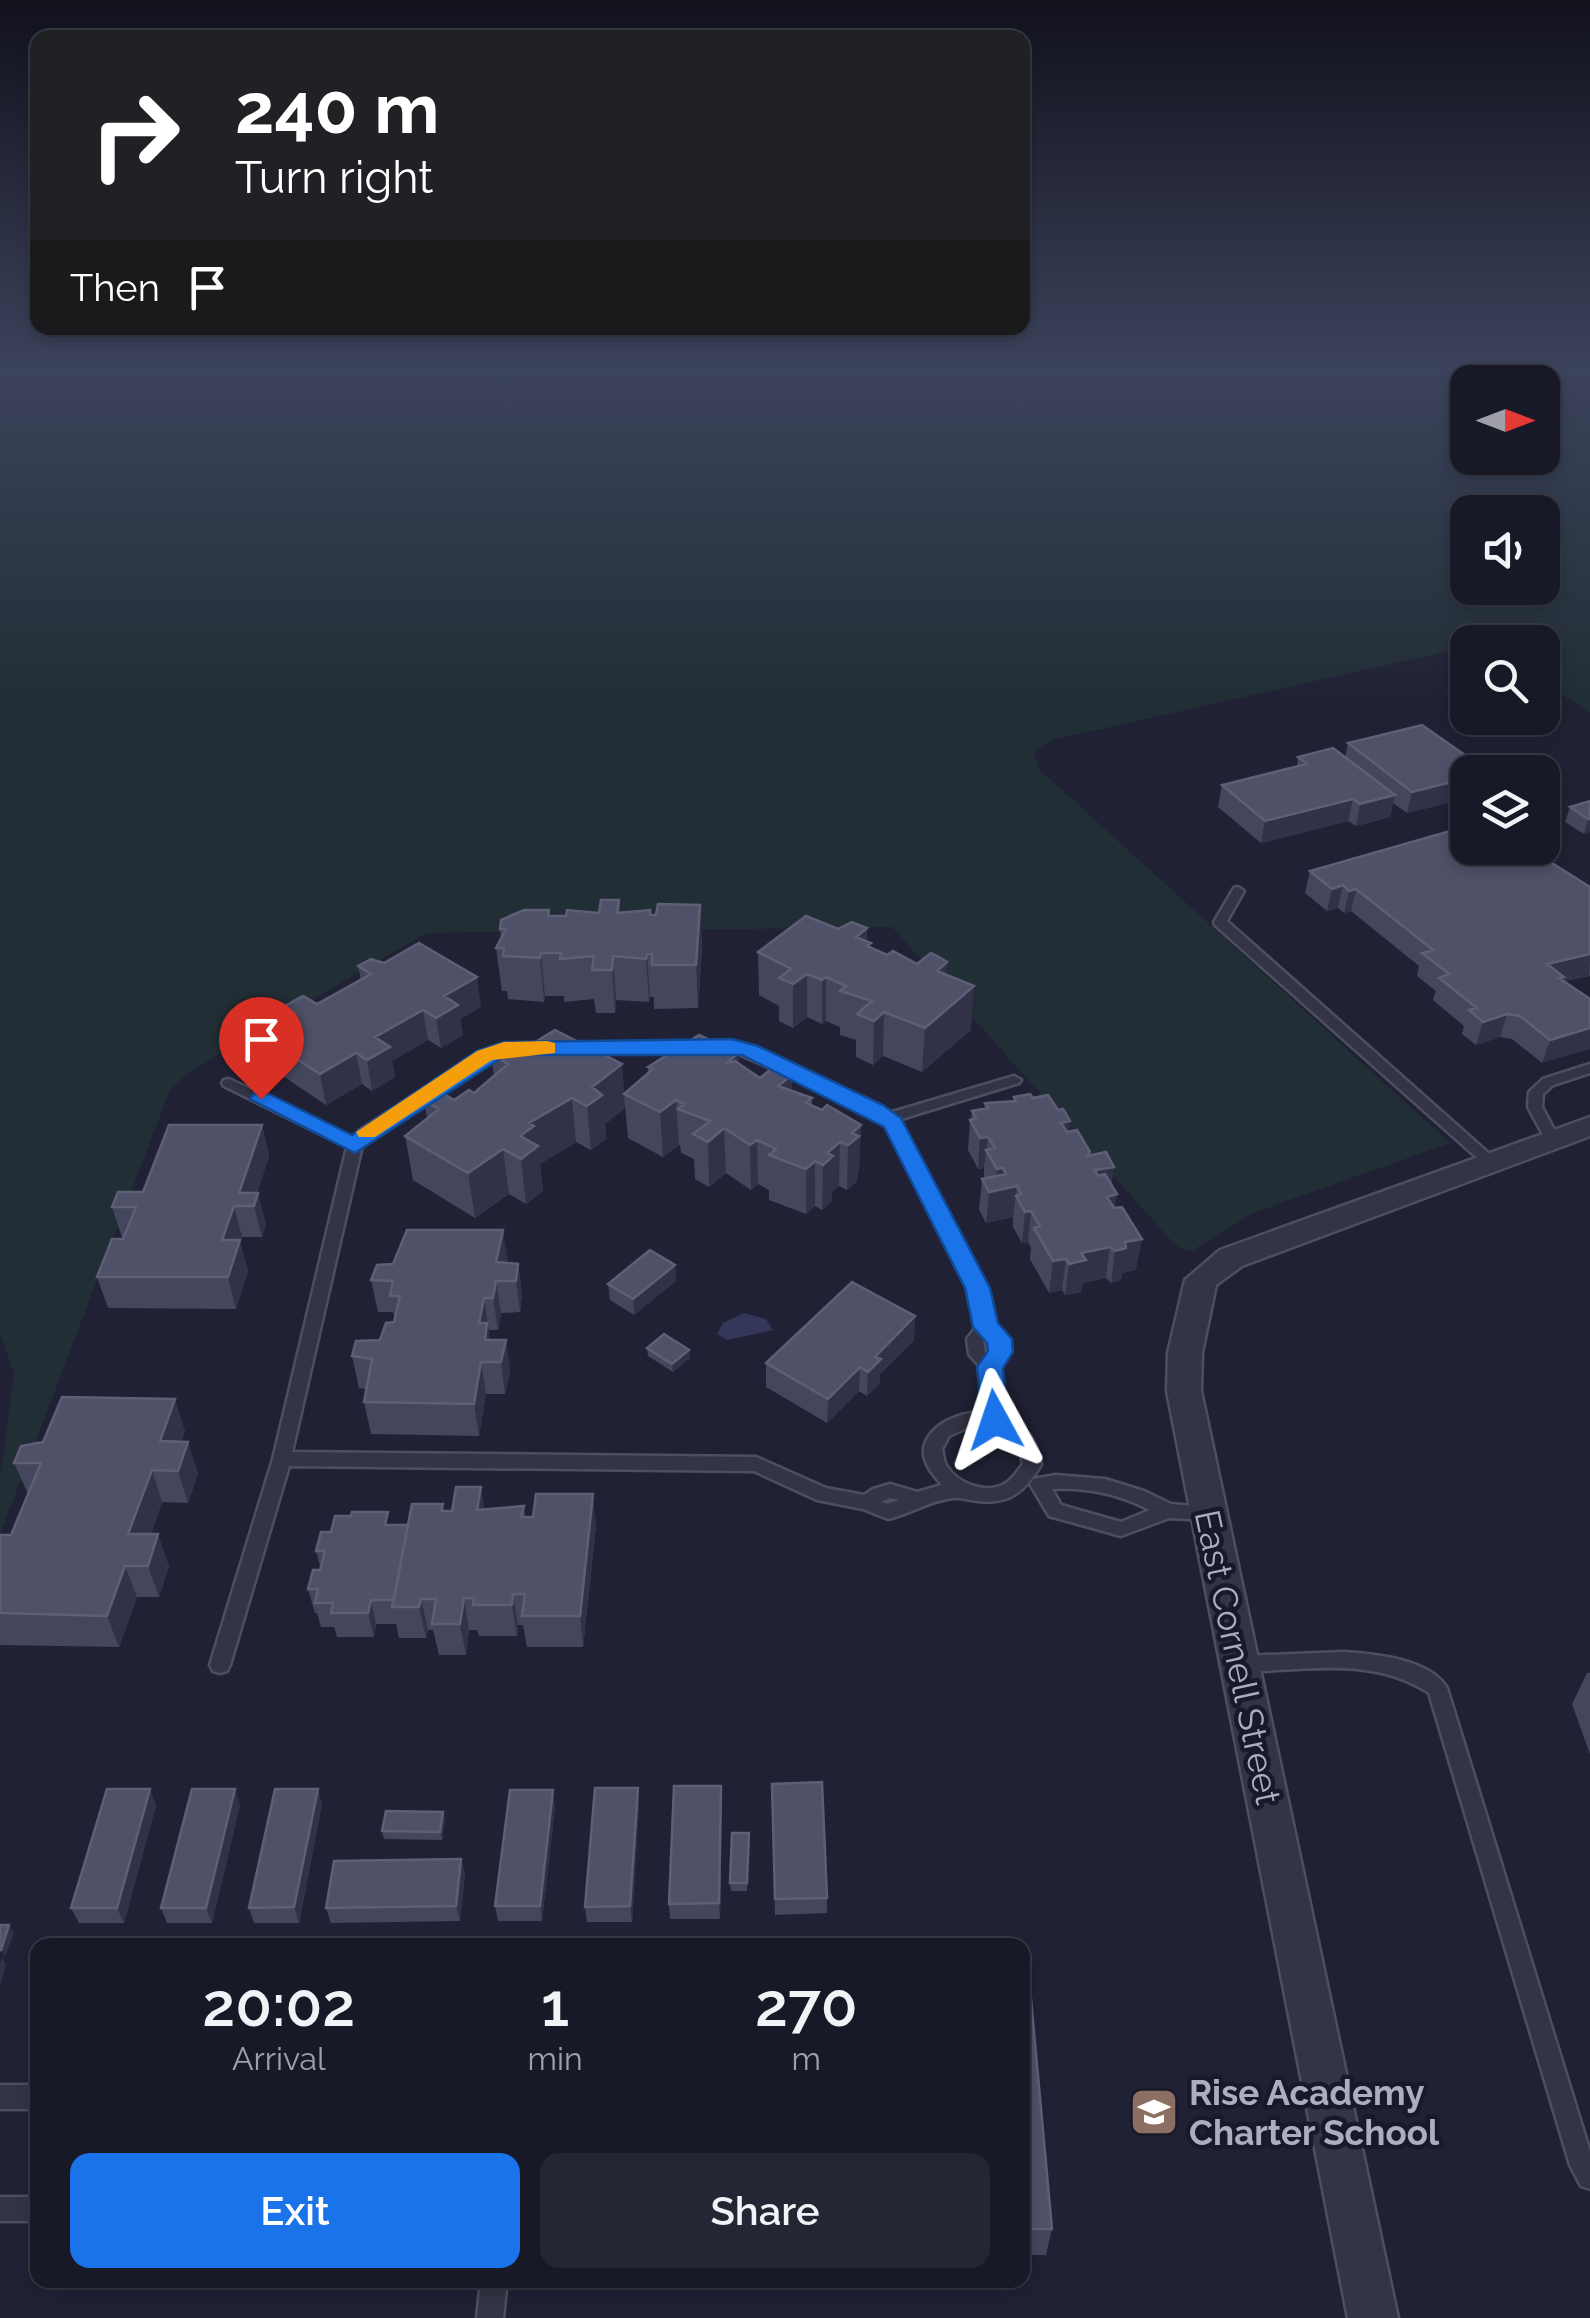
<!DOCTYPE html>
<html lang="en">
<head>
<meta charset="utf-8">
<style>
	:root { --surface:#181927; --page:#252633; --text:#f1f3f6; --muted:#9fa0a7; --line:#363844; --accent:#1a73e8 }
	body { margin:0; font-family:Raleway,sans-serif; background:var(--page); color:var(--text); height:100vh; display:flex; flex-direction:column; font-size:38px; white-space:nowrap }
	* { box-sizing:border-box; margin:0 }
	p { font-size:32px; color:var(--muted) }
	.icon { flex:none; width:55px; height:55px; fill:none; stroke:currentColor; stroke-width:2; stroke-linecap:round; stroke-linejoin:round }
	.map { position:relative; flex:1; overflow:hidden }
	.sheet { position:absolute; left:30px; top:1938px; width:1000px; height:350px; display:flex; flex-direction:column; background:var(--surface); border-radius:20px; box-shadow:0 5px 15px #0003,0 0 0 2px var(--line) }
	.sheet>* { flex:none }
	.hud { position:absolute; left:30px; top:30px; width:1000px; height:305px; border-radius:20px; box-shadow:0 5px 15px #0003,0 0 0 2px var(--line); background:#202124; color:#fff; overflow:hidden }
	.needle { width:65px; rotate:90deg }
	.fabs { position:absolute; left:1450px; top:365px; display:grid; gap:20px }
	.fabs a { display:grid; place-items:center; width:110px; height:110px; border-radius:20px; background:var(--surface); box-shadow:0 5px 15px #0003,0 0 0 2px var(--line); font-size:50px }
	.pin { position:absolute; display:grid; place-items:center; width:85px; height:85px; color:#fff; margin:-102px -42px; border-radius:50% 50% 50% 0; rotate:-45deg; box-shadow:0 0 10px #0007 }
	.pin .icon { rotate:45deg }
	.me { position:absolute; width:110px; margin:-55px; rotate:355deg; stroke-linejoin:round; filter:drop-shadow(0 0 8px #0008) }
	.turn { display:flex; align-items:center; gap:35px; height:210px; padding:0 40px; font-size:45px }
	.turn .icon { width:130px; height:130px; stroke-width:2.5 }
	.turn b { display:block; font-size:70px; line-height:85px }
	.then { display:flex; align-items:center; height:95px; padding:0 40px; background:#0003; gap:20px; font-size:38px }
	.eta { display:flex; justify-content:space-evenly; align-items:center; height:170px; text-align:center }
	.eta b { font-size:60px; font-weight:600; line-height:70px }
	.button { display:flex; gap:20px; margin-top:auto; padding:20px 40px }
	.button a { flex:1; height:115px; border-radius:20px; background:var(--accent); color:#fff; font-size:40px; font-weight:600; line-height:115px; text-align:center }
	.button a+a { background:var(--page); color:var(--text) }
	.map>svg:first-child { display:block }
	.green { fill:#222e36; fill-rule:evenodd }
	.water { fill:#34375b }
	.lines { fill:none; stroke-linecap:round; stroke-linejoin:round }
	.lane-casing { stroke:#4d4f60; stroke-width:5 }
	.street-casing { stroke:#4d4f60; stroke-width:5 }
	.lane { fill:#333445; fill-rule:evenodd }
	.street { fill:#333445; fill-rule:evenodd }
	.wall { fill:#44465d }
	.shaded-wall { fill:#313248 }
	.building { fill:#4f5168; stroke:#5e5f76; stroke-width:2.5 }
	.route { fill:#1a73e8; stroke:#114b97; stroke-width:2.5 }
	.slow { fill:#f59e0b }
	.labels { text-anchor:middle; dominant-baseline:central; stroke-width:9; stroke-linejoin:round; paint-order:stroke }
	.near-street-label { font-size:35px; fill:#adadc2; stroke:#181a29 }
	.near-poi-label { font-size:35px; font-weight:bold; fill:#adadc2; stroke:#181a29; text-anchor:start }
</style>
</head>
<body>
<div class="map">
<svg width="1590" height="2318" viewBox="0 0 1590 2318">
	<rect width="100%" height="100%" fill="#202134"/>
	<!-- green -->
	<path class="green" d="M0,373H1590V713L1543,682L1542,642H1468L1467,647L1052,740L1034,753L1039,769L1450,1143L1253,1213L1190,1252L1175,1245L892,927L426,933L188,1073L170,1090L0,1534V1478L14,1374L0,1334ZM1468,382H1542V458H1468ZM1468,512H1542V588H1468Z"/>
	<!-- water -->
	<path class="water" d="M744,1313L766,1319L773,1330L727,1340L717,1334L723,1323Z"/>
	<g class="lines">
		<!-- lane casing -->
		<g class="lane-casing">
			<path id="lane" d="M1238,887L1244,891L1227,921L1494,1158L1497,1161L1494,1164H1484L1215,925L1214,922L1234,888Z
				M732,1042L880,1107L889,1113L1014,1076L1021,1080L1019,1083L898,1120L985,1288L994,1324L1008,1339L1009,1352L999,1368L1003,1417C1027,1426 1037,1441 1041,1465C1025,1491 1010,1505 978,1501C966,1500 959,1496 947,1499C926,1503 909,1514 888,1519L863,1509L817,1500L754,1471L289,1466L230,1665L227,1671L220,1673L213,1671L210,1665L273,1459L347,1147L224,1086L222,1083L224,1080L229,1079L353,1138L360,1130L480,1052L503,1045L544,1044L551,1048C535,1058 509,1052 490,1058L370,1136L362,1146L292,1452L756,1457L826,1488L864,1495L873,1489L890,1484L917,1492L942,1485C934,1476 922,1463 924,1448C929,1423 964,1410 986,1413L982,1369L969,1354L967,1339L977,1326L969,1288L887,1126L870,1113L730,1050L572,1052L565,1048L572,1044ZM987,1337L992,1341L993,1351L989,1356L985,1352L983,1340ZM973,1425C999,1427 1019,1435 1023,1464C1018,1470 1013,1479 1006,1483C987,1495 957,1484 946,1465C944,1462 943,1453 942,1449L949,1436ZM890,1498L899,1500L888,1504L881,1502Z
				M1590,1064V1073L1553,1085L1543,1094L1542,1107L1559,1139L1557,1142H1547L1528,1107L1529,1092L1543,1079Z
				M1056,1475L1105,1479L1144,1491L1171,1504L1215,1508L1218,1513L1215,1518L1209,1520L1169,1518L1121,1536L1049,1516L1030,1484L1033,1479ZM1052,1489C1087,1487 1119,1494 1150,1510L1121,1522L1061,1505Z
				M1344,1652C1375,1654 1430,1659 1447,1688L1590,2152V2189L1581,2186L1570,2165L1429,1693C1373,1656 1305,1670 1242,1672L1235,1670L1232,1664L1235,1658L1242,1656Z
				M0,2085H38V2109H0Z
				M0,2197H38V2221H0Z
				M481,2280H507L503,2318H477Z"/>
		</g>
		<!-- street casing -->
		<g class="street-casing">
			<path id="street" d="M1590,1117V1136L1242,1266L1216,1285L1202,1353L1201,1391L1398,2318H1348L1167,1391L1168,1353L1185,1280L1220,1250Z"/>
		</g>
		<!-- lane -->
		<use href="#lane" class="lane"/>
		<!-- street -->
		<use href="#street" class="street"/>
	</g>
	<!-- wall -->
	<path class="wall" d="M1348,743L1468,772V798L1407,813L1393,803L1390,817L1356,826L1348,821L1261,843L1218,807L1222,785L1297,766L1298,757L1345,758Z
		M1590,801V832L1584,834L1565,822L1570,807Z
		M1468,848H1531L1530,849L1590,887V976L1564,981L1590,999L1542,1063L1512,1039L1500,1037L1476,1045L1462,1034L1464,1026L1433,1000L1436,991L1417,976L1419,966L1351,911L1344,913L1338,908L1327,911L1305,893L1310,871Z
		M619,900L620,913L651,915L700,905L702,947L698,1008L654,1009V997H650L649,1002L616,1000L615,1013H596L594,999L564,1002V996H545L544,1002L508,999L507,991H502L496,948L501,940L500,929L550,916L599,913Z
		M867,928V941L871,948L887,955L917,964L947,962L946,974L971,1030L922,1072L883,1056L873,1065L856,1057V1040L840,1035V1027L826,1021L822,1024L807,1017L793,1028L779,1021V1006L759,995L758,952L838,929Z
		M358,966L481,1007L460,1019L463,1035L441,1048L428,1040L392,1061L395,1077L372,1091L362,1084L326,1105L265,1064L258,1034L287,1018L285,1006L317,1004L361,980Z
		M519,1052L622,1064L625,1108L605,1124L606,1139L591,1150L576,1142L540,1164L543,1191L526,1204L509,1194L475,1218L413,1180L405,1136L427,1118L424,1101L454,1100L474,1093L494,1076L491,1054Z
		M739,1053V1064L760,1078L792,1075V1091L812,1098V1105L861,1125L859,1170L858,1171L857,1181L847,1190L839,1186L832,1192V1201L822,1210L815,1206L806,1214L769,1200V1190L758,1184L751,1190L726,1173L709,1187L695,1179L694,1159L681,1153L680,1145H679L663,1157L628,1138L624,1094L648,1073V1067Z
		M1014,1097L1033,1098L1069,1132L1090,1155L1112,1186L1115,1208L1136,1270L1122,1273L1121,1280L1111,1283L1106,1278L1083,1283L1081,1292L1065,1295L1062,1290L1049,1293L1030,1259L1031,1248L1028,1242L1022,1243L1013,1227V1217L986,1223L979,1210L982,1179H984V1168L978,1169L968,1150L970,1120L971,1119L972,1111L984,1109L985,1103L1013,1101Z
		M262,1125L269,1156L257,1193L266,1224L262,1237H242L240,1242L248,1271L236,1309L108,1308L97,1277L124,1238H122L112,1207L143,1192Z
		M503,1230L507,1263L518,1264L522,1295L520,1312L501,1313L498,1330H489V1340H506L510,1371L505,1394H486L479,1436L371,1434L364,1402L366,1389L359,1388L352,1356L380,1340L394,1322L395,1318L393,1312H378L371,1280L393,1264Z
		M675,1265L676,1281L634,1315L610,1300L608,1284Z
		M915,1316L914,1340L880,1374V1383L867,1396L859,1391L827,1423L766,1387V1363Z
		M647,1348L689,1350L690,1358L673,1372L648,1356Z
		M185,1431L181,1442L198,1473L188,1503L162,1502L151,1534L169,1566L159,1597H137L119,1647L0,1645V1535H11L28,1494L14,1463Z
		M443,1504L444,1511L485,1510L524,1506L525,1517L596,1526L583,1647H527L523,1625H518L517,1636H479L477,1630H469L466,1655H439L433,1630H428L426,1638H399L396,1624H376L374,1637H337L334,1627H321L317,1613H315L308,1589L321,1569L316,1551L331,1532L390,1525H408Z
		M1587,1673H1590V1754L1572,1704Z
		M772,1784L827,1898V1913L775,1915Z
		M722,1801L720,1919H670L669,1904Z
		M639,1803L632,1922H587L585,1907Z
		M322,1804L299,1923H254L249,1908Z
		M156,1805L124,1923H79L71,1908Z
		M240,1805L212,1923H167L161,1908Z
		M555,1806L542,1921H498L495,1906Z
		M443,1812L445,1820L442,1840L384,1839L382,1831Z
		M749,1833L747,1891H731L730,1883Z
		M461,1859L465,1874L460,1921L331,1923L326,1908Z
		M1022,1966L1052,2229L1046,2255H1022Z"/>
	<!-- shaded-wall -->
	<path class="shaded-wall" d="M1482,767L1480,772H1468V798L1407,813L1412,792Z
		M1395,795L1390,817L1356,826L1360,804Z
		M1353,799L1348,821L1261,843L1265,821Z
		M1588,819H1590V832L1584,834Z
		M1343,885L1338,908L1327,911L1332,889Z
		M1356,889L1351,911L1344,913L1349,891Z
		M700,905L702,947L698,1008L696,965Z
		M867,928L866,971L856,937Z
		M541,953L545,996L544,1002L540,958Z
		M647,954L650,997L649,1002L646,959Z
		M1590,954L1589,976L1563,981L1547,964Z
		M613,956L616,1000L615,1013L612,970Z
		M947,962L944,1006L937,971Z
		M807,974V1017L793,1028V984Z
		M477,977L481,1007L460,1019L463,1035L441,1048L436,1018L444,996Z
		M826,977V1021L822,1024V980Z
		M974,986L971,1030L922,1072L925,1028Z
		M423,1010L428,1040L392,1061L395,1077L372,1091L367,1060L375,1037Z
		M884,1012L883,1056L873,1065L874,1021Z
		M1507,1014L1500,1037L1476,1045L1483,1022Z
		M1590,1028V1049L1542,1063L1550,1040Z
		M356,1053L362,1084L326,1105L320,1074Z
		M739,1053L740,1097L725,1064Z
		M622,1064L625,1108L605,1124L606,1139L591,1150L587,1106L592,1087Z
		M792,1075V1119L778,1086Z
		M572,1098L576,1142L540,1164L543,1191L526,1204L521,1159L520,1136L529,1123Z
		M676,1100L679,1145L663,1157L660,1112Z
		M1070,1121L1067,1152L1061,1123Z
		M262,1125L269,1156L253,1206L239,1193Z
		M861,1125L859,1170L858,1171L857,1181L847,1190L848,1145L852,1133Z
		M724,1128L726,1173L709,1187L708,1142Z
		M988,1137L984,1168L978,1169L980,1138Z
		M757,1140L758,1184L751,1190L750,1145Z
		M840,1142L839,1186L832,1192V1201L822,1210L823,1165L827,1153Z
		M503,1149L509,1194L475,1218L468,1173Z
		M815,1161V1206L806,1214V1169Z
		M1114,1167L1110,1196L1117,1194L1112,1226L1095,1170Z
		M1003,1168L1001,1189L1017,1186L1013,1217L986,1223L989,1192L995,1190L997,1169Z
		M258,1193L266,1224L262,1237L254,1206Z
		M234,1206L242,1237L240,1242L248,1271L236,1309L228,1277L222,1240Z
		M1031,1211L1028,1242L1022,1243L1025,1212Z
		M503,1230L508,1261L503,1281L496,1262Z
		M1142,1239L1136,1270L1122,1273L1121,1280L1111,1283L1115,1251L1125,1242Z
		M1110,1247L1106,1278L1083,1283L1081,1292L1065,1295L1069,1264L1081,1253Z
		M1066,1259L1062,1290L1049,1293L1053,1261Z
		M518,1264L522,1295L520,1312L516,1281Z
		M675,1265L676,1281L634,1315L633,1299Z
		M496,1281L501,1313L498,1330L493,1298Z
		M484,1298L489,1330L491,1355L479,1323Z
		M915,1316L914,1340L880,1374V1383L867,1396L868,1372L875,1357Z
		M506,1340L510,1371L505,1394L501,1362Z
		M689,1350L690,1358L673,1372L672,1364Z
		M481,1362L486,1394L479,1436L474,1404Z
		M860,1367L859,1391L827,1423L828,1399Z
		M175,1399L185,1431L170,1473L160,1441Z
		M188,1442L198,1473L188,1503L178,1471Z
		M152,1470L162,1502L140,1566L128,1534Z
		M481,1487L486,1518L477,1510Z
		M593,1494L596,1526L583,1647L580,1616Z
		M158,1534L169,1566L159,1597L148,1566Z
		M125,1566L137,1597L119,1647L107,1616Z
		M513,1594L518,1625L517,1636L512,1605Z
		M464,1598L469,1630L466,1655L460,1624Z
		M421,1599L428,1630L426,1638L419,1607Z
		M371,1600L376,1624L374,1637L368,1613Z
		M721,1786L722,1801L720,1919L719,1903Z
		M638,1788L639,1803L632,1922L630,1906Z
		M150,1789L156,1805L124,1923L117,1908Z
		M235,1789L240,1805L212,1923L206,1908Z
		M318,1789L322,1804L299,1923L294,1907Z
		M553,1790L555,1806L542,1921L540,1906Z
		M443,1812L445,1820L442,1840L440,1832Z
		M461,1859L465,1874L460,1921L456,1906Z
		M9,1925L14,1933L5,1957L1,1950Z
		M2,1957L6,1965L0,1987V1964Z"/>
	<!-- building -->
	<path class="building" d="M1422,725L1482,767L1467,771L1469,772H1468V778L1412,792L1348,743Z
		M1333,748L1395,795L1360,804L1353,799L1265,821L1222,785L1307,764L1298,757Z
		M1590,801V819H1588L1570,807Z
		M1468,826V848H1528L1590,887V954L1547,964L1564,977L1559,978L1590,999V1028L1550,1040L1520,1016L1507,1014L1483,1022L1469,1010L1477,1008L1439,978L1449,974L1422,953L1433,950L1356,889L1349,891L1343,885L1332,889L1310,871Z
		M601,900H619L617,913L650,910V915H656L658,904L700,905L696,965H652V954H647L646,959L613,956L612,970H592L594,956L560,959L561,953H541L540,958L503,956L504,948H496L506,929H500L501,920L524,910H549L548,916H566L567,910L599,913Z
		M806,916L838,929L852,922L867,928L856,937L871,943L867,946L887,955L893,951L917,964L931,953L939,957L947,962L937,971L974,986L925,1028L884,1012L874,1021L857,1014L872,1001L840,991L846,986L826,977L822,980L807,974L793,984L779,978L791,969L758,952Z
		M419,943L477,977L444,996L458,1005L436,1018L423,1010L375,1037L390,1047L367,1060L356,1053L320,1074L258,1034L296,1013L285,1006L303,996L317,1004L371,974L358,966L371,959L384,963Z
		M555,1030L622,1064L592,1087L602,1095L587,1106L572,1098L529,1123L534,1126L520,1136L538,1146L521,1159L503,1149L468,1173L405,1136L439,1109L424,1101L439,1091L454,1100L469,1090L474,1093L508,1064L491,1054L506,1044L519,1052Z
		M699,1035L739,1053L725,1064L735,1061L760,1078L775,1066L792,1075L778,1086L812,1098L806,1103L822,1110L827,1105L861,1125L852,1133L859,1136L848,1145L840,1142L827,1153L833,1156L823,1165L815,1161L806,1169L769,1155L776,1149L757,1140L750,1145L724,1128L708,1142L693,1134L710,1121L678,1109L684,1104L676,1100L660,1112L624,1094L653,1069L648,1067Z
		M1030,1094L1033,1098L1048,1095L1058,1110L1063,1109L1070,1121L1061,1123L1067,1132L1077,1130L1090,1152L1087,1156L1106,1152L1114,1167L1095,1170L1098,1176L1105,1174L1117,1194L1107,1197L1114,1208L1122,1207L1142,1239L1125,1242L1126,1248L1115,1251L1110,1247L1081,1253L1086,1260L1069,1264L1066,1259L1053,1261L1034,1228L1040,1226L1031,1211L1025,1212L1016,1196L1021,1194L1017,1186L989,1192L982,1179L1006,1174L1003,1168L997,1169L986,1150L995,1148L988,1137L980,1138L970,1120L976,1118L972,1111L988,1108L985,1103L1016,1101L1014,1097Z
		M169,1125H262L239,1193H258L254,1206H234L222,1240H240L228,1277H97L112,1239H123L136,1207H112L118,1192H143Z
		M407,1230H503L496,1262L518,1264L516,1281H496L493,1298H484L479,1323H487L485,1340H506L501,1362H481L474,1404L364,1402L372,1359L352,1356L356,1341L380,1340L386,1323L394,1322L400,1296H390L393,1281L371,1280L377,1265L393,1264Z
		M650,1250L675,1265L633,1299L608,1284Z
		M852,1282L915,1316L875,1357L881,1359L868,1372L860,1367L828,1399L766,1363Z
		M664,1334L689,1350L672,1364L647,1348Z
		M62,1397L175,1399L160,1441L188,1442L178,1471L152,1470L128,1534H158L148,1566H125L107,1616L0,1613V1535H11L41,1463H14L21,1446L43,1442Z
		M456,1487H481L477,1510L524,1506L521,1517H533L536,1494H593L580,1616H522L525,1594H513L512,1605H473L474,1598H464L460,1624H432L436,1599H421L419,1607H392L412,1504H443L441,1511H452Z
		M352,1512H388L385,1525H408L394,1600H371L368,1613H331L333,1603H315L318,1589H308L313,1570H320L325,1551H316L321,1532H331L335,1516H351Z
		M822,1782L827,1898L775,1899L772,1784Z
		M674,1786H721L719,1903L669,1904Z
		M595,1788H638L630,1906L585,1907Z
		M107,1789H150L117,1908H71Z
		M192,1789H235L206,1908H161Z
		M275,1789H318L294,1907L249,1908Z
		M510,1790H553L540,1906H495Z
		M386,1811L443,1812L440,1832L382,1831Z
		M732,1833H749L747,1883H730Z
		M461,1859L456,1906L326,1908L334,1861Z
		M0,1925H9L1,1950H0Z
		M370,1941L369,1945H238V1943Z
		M711,1941L710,1945H579V1944Z
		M196,1944V1945H113Z
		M539,1944V1945H455Z
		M1022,1966H1028L1052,2229H1022Z"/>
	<!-- sky -->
	<linearGradient id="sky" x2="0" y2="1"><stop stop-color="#12121d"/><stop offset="0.53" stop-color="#3c435c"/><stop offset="1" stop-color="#3c435c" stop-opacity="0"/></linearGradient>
	<rect width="1590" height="698" fill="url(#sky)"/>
	<!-- route -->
	<path class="route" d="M732,1039L758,1046L883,1105L901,1118L990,1288L998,1323L1012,1339L1013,1352L1003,1368L1008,1420L1004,1427L995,1430L982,1420L977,1367L988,1351L987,1343L973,1327L965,1288L884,1127L742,1055H506L355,1153L250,1099L253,1094H269L352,1135L477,1051L504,1042Z"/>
	<!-- slow -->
	<path class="slow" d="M547,1041L555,1043V1053L492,1060L375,1137H359L356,1132L477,1051L504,1042Z"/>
	<!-- icons -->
	<defs>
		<g id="school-square" transform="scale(2.5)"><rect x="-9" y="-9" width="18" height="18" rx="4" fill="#8d6e63" stroke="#181a29"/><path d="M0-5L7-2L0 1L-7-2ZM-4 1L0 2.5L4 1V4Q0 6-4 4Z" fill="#fff"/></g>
	</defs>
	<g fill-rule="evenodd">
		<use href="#school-square" x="1154" y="2112"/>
	</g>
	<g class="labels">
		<!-- near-street labels -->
		<g class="near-street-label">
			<text transform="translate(1238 1657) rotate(78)">East Cornell Street</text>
		</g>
		<!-- near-poi labels -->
		<g class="near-poi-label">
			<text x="1189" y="2092">Rise Academy<tspan x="1189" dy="40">Charter School</tspan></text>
		</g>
	</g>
</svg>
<div class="fabs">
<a><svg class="needle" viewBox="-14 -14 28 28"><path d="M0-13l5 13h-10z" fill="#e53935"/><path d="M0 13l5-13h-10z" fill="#9fa0a7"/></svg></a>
<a><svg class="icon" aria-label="sound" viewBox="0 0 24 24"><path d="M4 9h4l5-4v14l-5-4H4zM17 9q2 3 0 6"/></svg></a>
<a><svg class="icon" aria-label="search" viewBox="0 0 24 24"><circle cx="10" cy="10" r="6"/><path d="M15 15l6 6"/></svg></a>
<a><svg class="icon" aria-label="layers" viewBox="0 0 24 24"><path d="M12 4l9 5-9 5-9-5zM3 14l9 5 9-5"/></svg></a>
</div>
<div class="pin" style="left:261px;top:1099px;background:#d93025"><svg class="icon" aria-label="arrive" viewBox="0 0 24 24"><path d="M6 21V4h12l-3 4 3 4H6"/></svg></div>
<svg class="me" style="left:995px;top:1420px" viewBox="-20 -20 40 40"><path d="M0-17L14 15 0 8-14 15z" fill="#1a73e8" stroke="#fff" stroke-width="4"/></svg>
<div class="hud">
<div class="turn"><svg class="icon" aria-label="right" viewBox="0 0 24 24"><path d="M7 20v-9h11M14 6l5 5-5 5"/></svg><div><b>240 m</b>Turn right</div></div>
<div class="then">Then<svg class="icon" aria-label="arrive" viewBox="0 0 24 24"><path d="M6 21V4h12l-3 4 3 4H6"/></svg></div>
</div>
<section class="sheet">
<div class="eta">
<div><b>20:02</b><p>Arrival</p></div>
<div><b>1</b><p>min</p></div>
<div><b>270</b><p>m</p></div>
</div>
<div class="button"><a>Exit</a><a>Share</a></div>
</section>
</div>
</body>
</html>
